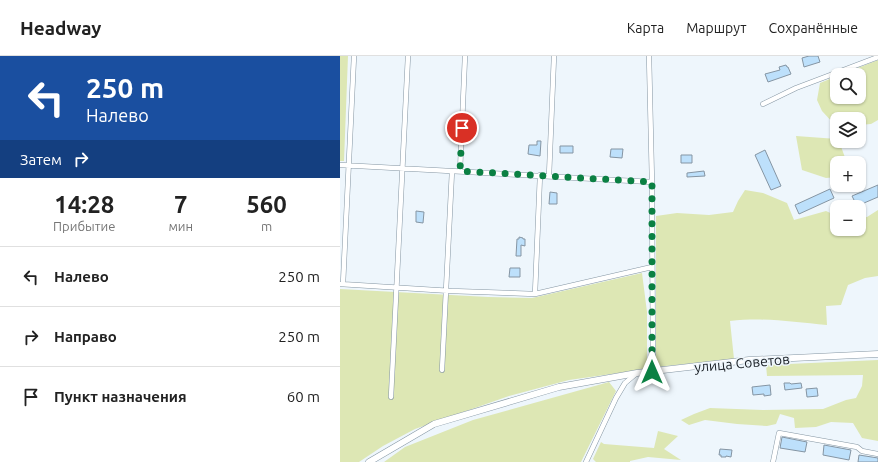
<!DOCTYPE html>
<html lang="ru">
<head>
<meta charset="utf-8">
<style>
	:root { --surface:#fff; --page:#f6f6f6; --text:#222; --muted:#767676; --line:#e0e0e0 }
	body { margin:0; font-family:Ubuntu,sans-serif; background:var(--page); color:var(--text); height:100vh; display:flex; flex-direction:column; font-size:15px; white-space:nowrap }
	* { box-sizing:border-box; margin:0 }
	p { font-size:13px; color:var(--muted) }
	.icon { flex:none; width:22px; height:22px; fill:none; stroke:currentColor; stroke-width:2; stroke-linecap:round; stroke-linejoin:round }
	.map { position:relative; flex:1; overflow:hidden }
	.sheet { display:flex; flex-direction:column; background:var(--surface); width:340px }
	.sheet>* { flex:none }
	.top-card { background:#1a4fa0; color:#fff; overflow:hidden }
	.controls { position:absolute; left:490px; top:12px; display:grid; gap:8px }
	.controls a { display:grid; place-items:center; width:36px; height:36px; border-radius:8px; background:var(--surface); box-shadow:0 1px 3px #0004; font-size:20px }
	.pin { position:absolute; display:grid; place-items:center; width:34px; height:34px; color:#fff; margin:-17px; border:2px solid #fff; border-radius:50%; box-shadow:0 1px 4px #0007 }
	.me { position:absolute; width:44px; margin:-22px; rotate:0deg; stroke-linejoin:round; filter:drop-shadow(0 0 3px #0008) }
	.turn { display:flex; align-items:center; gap:14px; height:84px; padding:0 20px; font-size:18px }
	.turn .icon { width:52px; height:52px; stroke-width:2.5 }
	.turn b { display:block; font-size:28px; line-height:34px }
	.then { display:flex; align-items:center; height:38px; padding:0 20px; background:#0003; gap:8px; font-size:15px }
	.eta { display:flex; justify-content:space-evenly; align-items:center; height:68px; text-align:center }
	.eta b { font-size:24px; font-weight:700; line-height:28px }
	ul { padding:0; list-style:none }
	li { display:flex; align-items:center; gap:12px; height:60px; padding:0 20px; border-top:1px solid var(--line) }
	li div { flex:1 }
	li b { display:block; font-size:15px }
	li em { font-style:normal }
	header { display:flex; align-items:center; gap:24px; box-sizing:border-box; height:56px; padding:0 20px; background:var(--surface); border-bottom:1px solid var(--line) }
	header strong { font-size:19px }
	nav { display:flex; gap:22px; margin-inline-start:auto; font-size:14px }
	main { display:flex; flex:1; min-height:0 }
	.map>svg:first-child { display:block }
	.green { fill:#dde7b4 }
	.building { fill:#bde0fb; stroke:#8595a3 }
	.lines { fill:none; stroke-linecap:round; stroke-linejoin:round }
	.minor-casing { stroke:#8596a3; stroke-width:5.5 }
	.secondary-casing { stroke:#8596a3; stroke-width:7 }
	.minor { stroke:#fff; stroke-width:4.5 }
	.secondary { stroke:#fff; stroke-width:6 }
	.route { stroke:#0b8043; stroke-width:7; stroke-dasharray:0 12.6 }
	.labels { text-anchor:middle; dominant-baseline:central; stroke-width:3; stroke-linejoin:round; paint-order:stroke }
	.street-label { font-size:14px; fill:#181e24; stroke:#eef6fc }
</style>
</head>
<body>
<header>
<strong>Headway</strong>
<nav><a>Карта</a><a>Маршрут</a><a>Сохранённые</a></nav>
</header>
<main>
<section class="sheet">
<div class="top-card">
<div class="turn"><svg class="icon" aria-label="left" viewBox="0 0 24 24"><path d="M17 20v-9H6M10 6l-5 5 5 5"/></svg><div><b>250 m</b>Налево</div></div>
<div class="then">Затем<svg class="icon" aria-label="right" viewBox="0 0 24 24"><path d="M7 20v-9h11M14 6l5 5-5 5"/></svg></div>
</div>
<div class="eta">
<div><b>14:28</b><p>Прибытие</p></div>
<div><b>7</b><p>мин</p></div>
<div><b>560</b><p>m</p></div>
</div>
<ul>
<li><svg class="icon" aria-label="left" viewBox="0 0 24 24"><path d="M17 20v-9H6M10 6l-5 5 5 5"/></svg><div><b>Налево</b></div><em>250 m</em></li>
<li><svg class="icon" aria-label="right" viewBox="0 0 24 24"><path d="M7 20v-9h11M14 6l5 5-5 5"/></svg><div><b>Направо</b></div><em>250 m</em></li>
<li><svg class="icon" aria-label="arrive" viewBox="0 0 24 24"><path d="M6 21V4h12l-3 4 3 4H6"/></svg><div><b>Пункт назначения</b></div><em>60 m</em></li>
</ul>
</section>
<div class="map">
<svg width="538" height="406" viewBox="0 0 538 406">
	<rect width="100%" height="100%" fill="#eef6fc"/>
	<!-- green -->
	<path class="green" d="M0,0H8L4,105H0Z
		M538,4V64L531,68L519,69V63H497V69H495L482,55L477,44L480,27L497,20V41H519V19H500Z
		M456,80L497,83V85H499L507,107H497V121L486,122L462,114Z
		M405,134L423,137L447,147L454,164L486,155L497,160V173H519V162L527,161L538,154V220L525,222L508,229L501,249L486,250L487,269C453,266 424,261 390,265L394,303L316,311V160L337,157L369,159L393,156L398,145Z
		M302,217L307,256V313L229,324L169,340L75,373L43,390L19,406H0V233L148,241L192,242Z
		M538,304V385L522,382L513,367L491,366L476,371L455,372L454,362L440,358L436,368L427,370L397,368L365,364L349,369L341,364L354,358L370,352L423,354L483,353L506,344L516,342L522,330L523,319L427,320L426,309Z
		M269,326L276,335L241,406H44L65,391L133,364Z
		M318,375L338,380L324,393L341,404L308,401L290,405V406H256L253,403L261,386L264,388L314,392Z"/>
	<!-- building -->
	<path class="building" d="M469,0H478L480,6L464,11L462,2Z
		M446,9L447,11H448L451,18L428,26L425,18L440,14L439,11Z
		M197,85H201L200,100L188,98L189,89H197Z
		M220,90H233V97H220Z
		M271,93H283L282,102L270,101Z
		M425,94L441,130L431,134L415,99Z
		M341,99H352V107H341Z
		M364,115L365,120L347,121V117Z
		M538,129V141L517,150L512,140Z
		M490,133L494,142L459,158L455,149Z
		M210,136L217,137V148H209Z
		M76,155L84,156L83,167L76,166Z
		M179,181L183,182V183H185V190L181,189V200H176L177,183H179Z
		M170,212H180V221H169Z
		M444,327H450L451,328L461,327L462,332L445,334Z
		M430,329L431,339L424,340V338L413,339L412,331Z
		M477,332L478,340L467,341L466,333Z
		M442,381L467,386L465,396L440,392Z
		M484,389L511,394L509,404L483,399Z
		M380,393L392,394L391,401L386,400V401H381V399H379Z
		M519,399L538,402V406H518Z"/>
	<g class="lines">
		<!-- minor casing -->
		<g class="minor-casing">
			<path id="minor" d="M309,0L312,126L313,316
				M423,48L456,32L538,1
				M0,109L312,126
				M120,115L125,0
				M209,120L214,0
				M0,228L111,235L195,238L312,211
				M3,228L14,0
				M195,238L200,119
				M102,314L112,115
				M51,341L68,0
				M246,406L276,342L285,327L297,317
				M433,406L439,377L517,391L522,395L538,398"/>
		</g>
		<!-- secondary casing -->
		<g class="secondary-casing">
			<path id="secondary" d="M29,406L94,368L219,331L297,317L409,304L538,298"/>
		</g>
		<!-- minor -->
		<use href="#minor" class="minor"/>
		<!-- secondary -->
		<use href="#secondary" class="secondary"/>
	</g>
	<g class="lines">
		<!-- route -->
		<path class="route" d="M122,72L120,115L312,126V316"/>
	</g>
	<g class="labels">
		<!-- street labels -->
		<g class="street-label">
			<text transform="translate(402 307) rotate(-5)">улица Советов</text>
		</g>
	</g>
</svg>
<div class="controls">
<a><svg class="icon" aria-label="search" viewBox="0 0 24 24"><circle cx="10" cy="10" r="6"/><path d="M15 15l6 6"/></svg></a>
<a><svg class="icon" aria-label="layers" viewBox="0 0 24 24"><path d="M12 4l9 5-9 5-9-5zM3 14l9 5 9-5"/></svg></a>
<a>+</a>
<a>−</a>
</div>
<div class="pin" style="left:122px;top:72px;background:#d93025"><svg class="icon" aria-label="arrive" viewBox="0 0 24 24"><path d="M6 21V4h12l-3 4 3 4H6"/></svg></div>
<svg class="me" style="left:312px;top:316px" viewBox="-20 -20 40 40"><path d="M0-17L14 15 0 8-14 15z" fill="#0b8043" stroke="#fff" stroke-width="4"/></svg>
</div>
</main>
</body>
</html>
